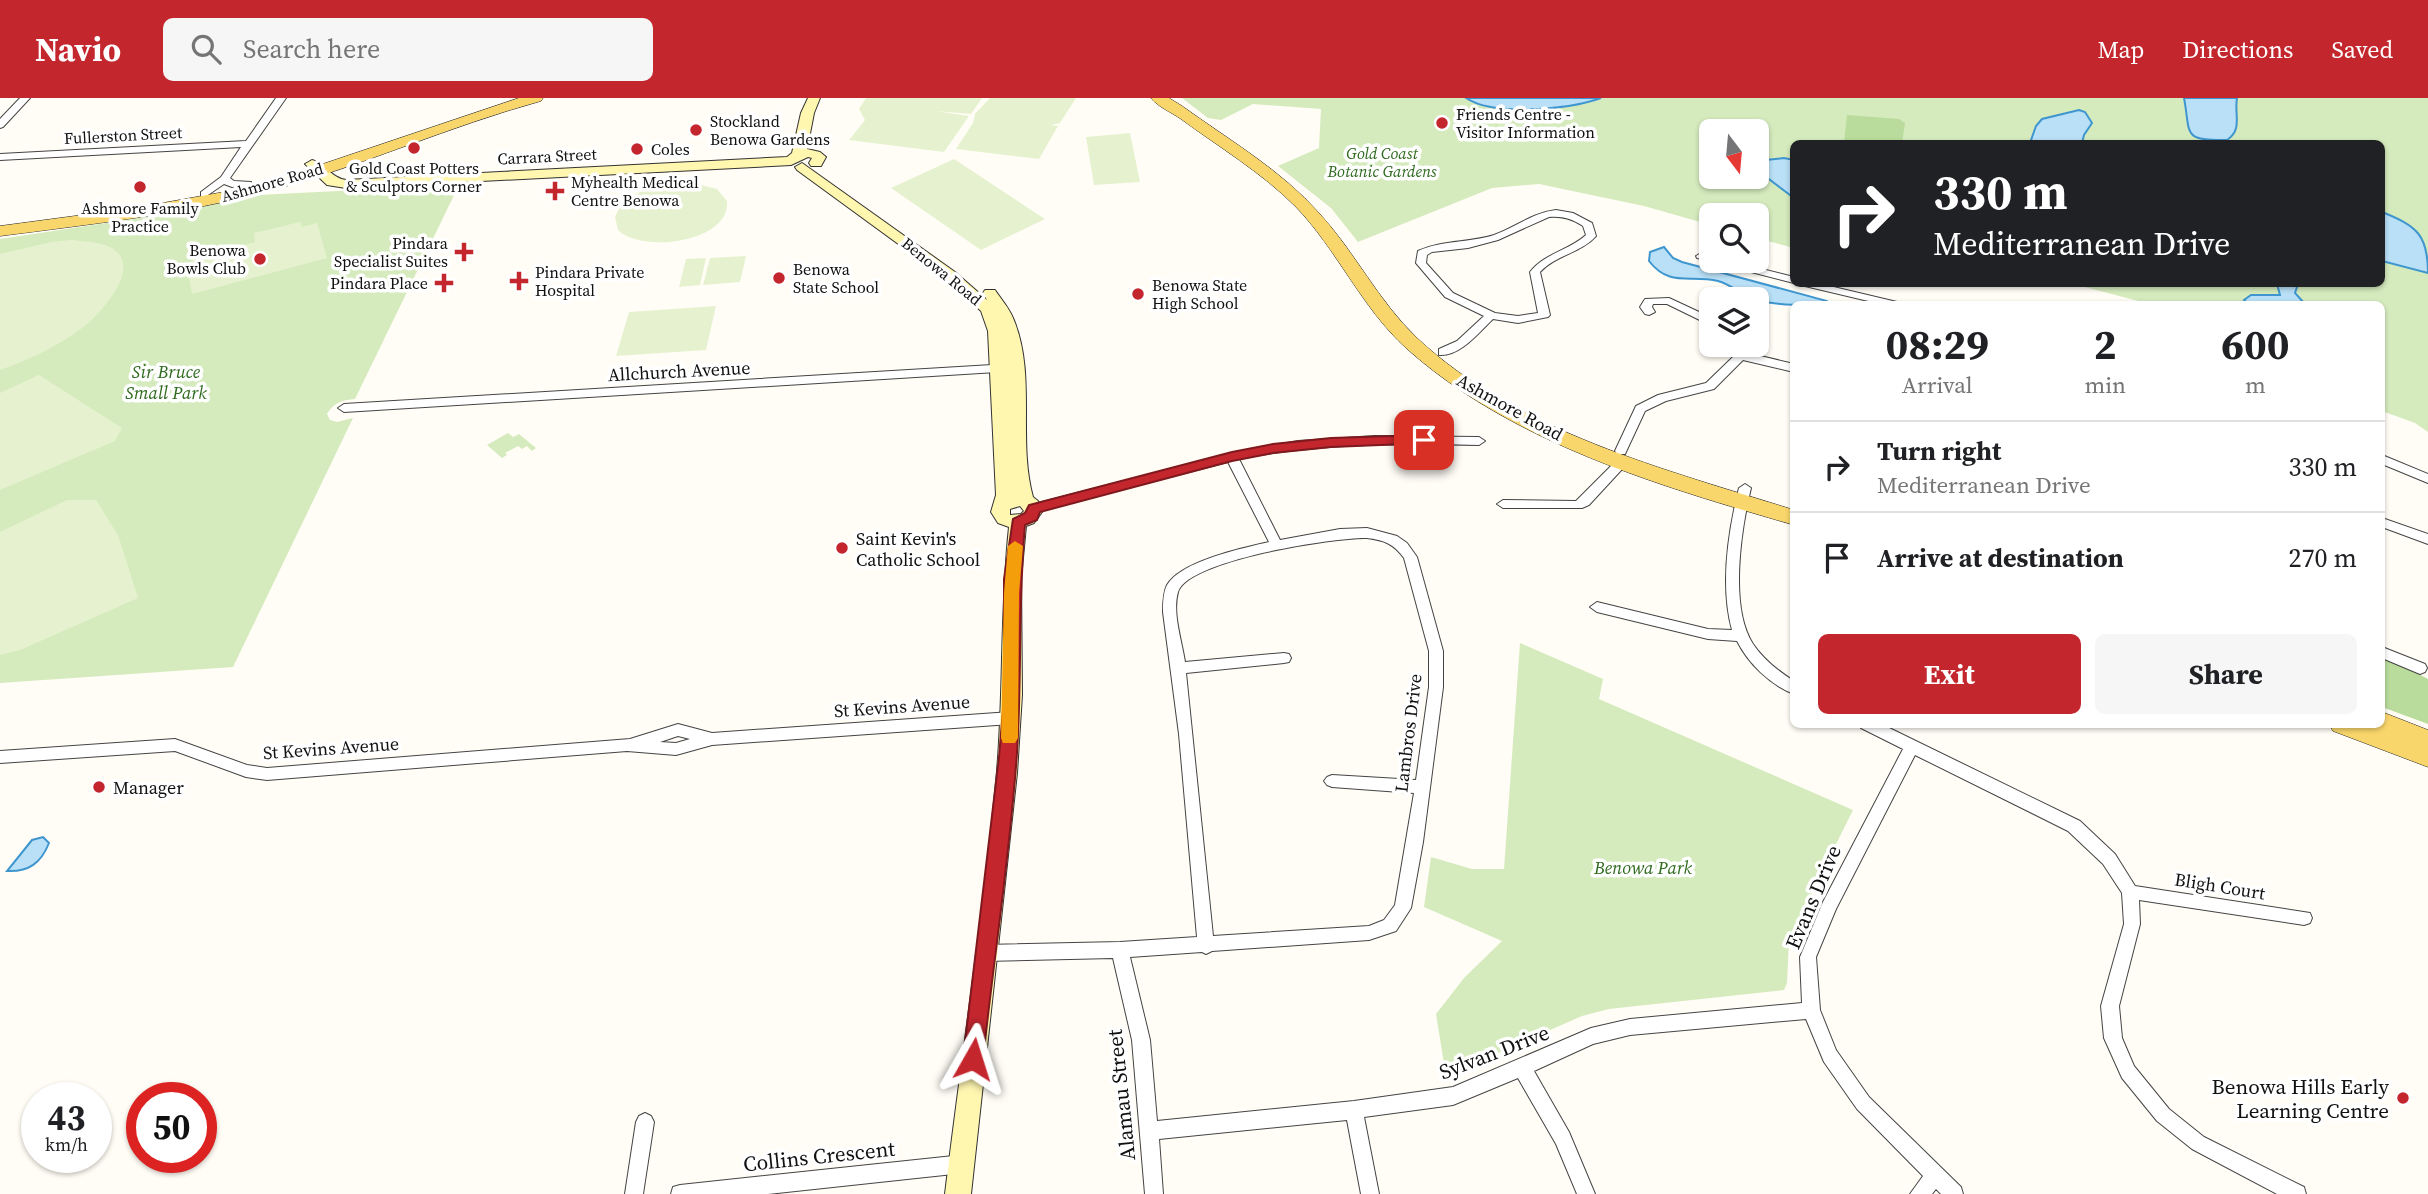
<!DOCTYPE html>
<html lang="en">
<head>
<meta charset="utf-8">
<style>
	:root { --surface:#fff; --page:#f6f6f6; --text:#202124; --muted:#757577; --line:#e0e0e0; --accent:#c4262e }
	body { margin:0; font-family:"Source Serif 4",serif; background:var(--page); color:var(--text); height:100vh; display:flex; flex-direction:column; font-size:26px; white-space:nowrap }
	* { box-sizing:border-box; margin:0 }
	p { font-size:23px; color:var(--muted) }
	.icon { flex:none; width:38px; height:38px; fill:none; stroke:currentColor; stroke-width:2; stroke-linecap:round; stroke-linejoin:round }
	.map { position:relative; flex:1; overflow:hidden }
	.panel { position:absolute; left:1790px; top:203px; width:595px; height:427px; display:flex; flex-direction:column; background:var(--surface); border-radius:10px; box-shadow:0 2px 5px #0004 }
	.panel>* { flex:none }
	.top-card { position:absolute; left:1790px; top:42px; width:595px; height:147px; border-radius:10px; box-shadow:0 2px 5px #0004; background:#202124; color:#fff; overflow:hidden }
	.needle { width:46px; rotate:164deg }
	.tools { position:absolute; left:1699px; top:21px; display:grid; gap:14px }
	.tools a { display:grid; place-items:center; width:70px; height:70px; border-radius:10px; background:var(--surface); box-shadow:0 2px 5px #0004; font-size:35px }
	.speed { position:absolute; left:21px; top:984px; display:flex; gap:14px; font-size:35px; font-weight:700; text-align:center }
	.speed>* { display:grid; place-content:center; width:91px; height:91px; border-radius:50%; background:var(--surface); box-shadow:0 2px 5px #0004; line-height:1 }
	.speed small { font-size:18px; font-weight:400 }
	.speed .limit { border:10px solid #d22; background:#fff; color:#111 }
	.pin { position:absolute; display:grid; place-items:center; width:60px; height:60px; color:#fff; margin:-30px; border-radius:14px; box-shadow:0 4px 10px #0006 }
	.me { position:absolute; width:77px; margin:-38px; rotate:6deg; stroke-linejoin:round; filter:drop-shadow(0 0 5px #0008) }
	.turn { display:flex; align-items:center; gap:24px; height:147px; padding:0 28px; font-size:32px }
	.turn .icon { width:91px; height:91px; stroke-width:2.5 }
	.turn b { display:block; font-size:49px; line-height:60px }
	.eta { display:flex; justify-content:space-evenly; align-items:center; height:119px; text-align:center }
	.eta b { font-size:42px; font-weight:700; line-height:49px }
	.action { display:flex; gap:14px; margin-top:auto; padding:14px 28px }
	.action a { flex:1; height:80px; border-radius:10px; background:var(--accent); color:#fff; font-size:28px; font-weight:700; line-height:80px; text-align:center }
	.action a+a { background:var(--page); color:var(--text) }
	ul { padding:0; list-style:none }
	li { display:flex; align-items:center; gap:21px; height:91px; padding:0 28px; border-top:2px solid var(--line) }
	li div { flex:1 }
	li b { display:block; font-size:26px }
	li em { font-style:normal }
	header { display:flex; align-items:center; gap:42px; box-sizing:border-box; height:98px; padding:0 35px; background:var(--accent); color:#fff }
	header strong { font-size:33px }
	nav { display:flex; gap:38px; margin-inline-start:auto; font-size:24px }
	.search { width:490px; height:63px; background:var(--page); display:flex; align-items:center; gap:18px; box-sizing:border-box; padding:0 24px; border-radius:10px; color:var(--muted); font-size:26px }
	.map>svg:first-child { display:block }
	.green { fill:#d5ebbd; fill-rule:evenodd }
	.forest { fill:#b9dc9c }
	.pitch { fill:#e6f2cf }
	.water { fill:#b9e0f7; stroke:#3f96cf; stroke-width:2 }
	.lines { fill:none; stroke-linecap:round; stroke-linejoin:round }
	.minor-casing { stroke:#444; stroke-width:2 }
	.secondary-casing { stroke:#333; stroke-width:2 }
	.primary-casing { stroke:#222; stroke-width:1 }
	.minor { fill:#fff; fill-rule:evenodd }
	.secondary { fill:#fff6b0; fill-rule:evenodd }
	.primary { fill:#f9d66b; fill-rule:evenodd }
	.route { fill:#c4262e; stroke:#7f191e; stroke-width:2 }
	.slow { fill:#f59e0b }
	.poi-dot { fill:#c4262e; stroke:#fff; stroke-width:2.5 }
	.labels { text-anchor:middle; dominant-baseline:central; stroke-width:7; stroke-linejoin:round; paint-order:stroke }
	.far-poi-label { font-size:16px; fill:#111; stroke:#fff; text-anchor:start }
	.far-street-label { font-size:16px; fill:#111; stroke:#fff }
	.far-park-label { font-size:16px; font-style:italic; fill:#2f6b1f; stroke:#fff }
	.park-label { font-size:18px; font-style:italic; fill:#2f6b1f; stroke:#fff }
	.street-label { font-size:18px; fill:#111; stroke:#fff }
	.poi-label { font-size:18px; fill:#111; stroke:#fff; text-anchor:start }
	.near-street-label { font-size:21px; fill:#111; stroke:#fff }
	.near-poi-label { font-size:21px; fill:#111; stroke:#fff; text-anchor:end }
</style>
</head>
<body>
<header>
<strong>Navio</strong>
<div class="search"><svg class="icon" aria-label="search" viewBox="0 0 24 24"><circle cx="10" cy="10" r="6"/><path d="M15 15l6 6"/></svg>Search here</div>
<nav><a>Map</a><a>Directions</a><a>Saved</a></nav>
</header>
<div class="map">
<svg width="2428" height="1096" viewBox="0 0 2428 1096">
	<rect width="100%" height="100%" fill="#fffdf5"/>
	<!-- green -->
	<path class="green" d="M1182,0H2428V334L2415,325L2382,313V206H2150L2073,186H2382V46H1794V150L1757,140V117H1712L1711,127L1644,108L1539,86L1492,90L1358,144L1331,110L1278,68L1319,50L1321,11L1253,6L1221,22L1208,20ZM1712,33H1757V79H1712Z
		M459,87L355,301C342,302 333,305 327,316L330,322L337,324L353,320L233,569L0,585V141L173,115L258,97Z
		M508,335L513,339L519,336L536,350L532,353L527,348L522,351L518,348L505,355L507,357L502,360L487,347Z
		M1520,545L1603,581L1599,601L1853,712L1789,841L1787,885L1784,892L1609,911L1582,918L1446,978L1436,916L1464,880L1502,843L1424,809L1431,759L1472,771H1504Z"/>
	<!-- forest -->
	<path class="forest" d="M1847,17L1899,21L1905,25L1902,45H1844Z
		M2382,557L2428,581V626L2382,609Z"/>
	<!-- pitch -->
	<path class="pitch" d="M866,0H982L971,16L936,13L969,18L944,54L849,42L865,22L859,11Z
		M990,0H1076L1060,25L1051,27L1058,28L1039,61L956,51L973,25L975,16Z
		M1130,35L1140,84L1094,87L1086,39Z
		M954,61L1045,121L981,152L891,90Z
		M689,84L717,91L727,103C731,144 642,156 618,132L615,119C626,91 663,85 689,84Z
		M300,124L302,129L317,125L327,160L192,196L187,167L193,162L255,144L254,135Z
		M72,142C86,144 107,143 118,155C137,175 101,214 86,227C62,246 29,262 0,272V156L51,144Z
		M746,158L740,184L703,187L710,160Z
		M706,160L700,187L679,189L686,161Z
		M716,208L706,252L616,258L629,214Z
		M39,277L122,330L115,343L0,392V295Z
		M67,402H96L118,437L138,500L20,552L0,557V434Z"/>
	<!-- water -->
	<path class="water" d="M1466,0H1601C1570,11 1494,19 1466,0Z
		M2184,0H2237C2234,16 2243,32 2227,42C2181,43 2191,36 2184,0Z
		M2079,12L2085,14L2092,25L2084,37L2082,45H2030L2036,28L2042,21Z
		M1784,60L1794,62V100L1757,72V63Z
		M2382,114C2417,128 2428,137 2428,175L2382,163Z
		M1664,149L1673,160L1682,164L1827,203L1829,206C1804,207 1785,208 1761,203C1745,200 1733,187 1718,183C1690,176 1670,190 1649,163L1650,154Z
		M2277,186H2298L2295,195L2305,206H2249L2244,202L2251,197H2280Z
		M43,739L49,745C41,765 29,774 7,773L32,742Z"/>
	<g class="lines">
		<!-- minor casing -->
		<g class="minor-casing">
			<path id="minor" d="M20,0H30L3,29L0,30V21Z
				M276,0H286L230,80L234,83L251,84V88L232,89L224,86L205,99L201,98V94L221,79L241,49L0,62V56L246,43Z
				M1556,112L1573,115L1592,125L1596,138C1581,155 1556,157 1540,174L1550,217L1548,219L1518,225L1493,221C1479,234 1460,259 1439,257V251L1457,243L1484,218L1445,199L1416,165L1418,153C1442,142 1469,145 1494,137C1516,129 1532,115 1556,112ZM1549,119C1563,118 1572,121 1583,128L1586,137C1568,153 1545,155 1530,174L1538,215L1518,218L1495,215L1453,195L1426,165L1427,157L1432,154L1468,150L1498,142Z
				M1701,155L1712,158V163H1730L1794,179V185L1697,160L1696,158Z
				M1804,186H1821L1897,204L1898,206H1881L1805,188Z
				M1669,200L1712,220V228L1667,206H1653L1652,209L1655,214L1649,217L1645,216L1640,209L1645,201Z
				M1729,247H1741L1748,255L1794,266V274L1743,262L1714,291L1666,303L1645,313L1625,356H1617L1615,353L1636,308L1658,297L1706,285L1736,256Z
				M1009,266L1013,267V273L344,314L338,310L344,306Z
				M1375,338L1479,339L1485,343L1479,347C1399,345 1319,345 1239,361L1280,442L1340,431L1367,430L1397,438L1407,445L1417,459L1443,553V589L1423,744L1411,810L1396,833L1369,842L1212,853L1206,856L1202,854L1130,859L1150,942L1157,1023L1354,1003L1453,989L1591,930L1630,921L1802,905L1800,859L1823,804L1903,651L1861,630L1859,626H1881L2080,723L2115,756L2135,788L2310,815L2312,820L2310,825L2304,827L2139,802L2140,826L2119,908L2122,940L2134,968L2169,1011L2204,1039L2304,1089L2306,1096H2277L2192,1051L2157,1023L2122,980L2104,940L2101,908L2124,826L2122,795L2103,766L2068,733L1915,657L1836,811L1816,859L1820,912L1836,952L1869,999L1961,1089L1963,1096H1941L1936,1091L1932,1096H1910L1923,1078L1857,1011L1824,964L1806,921L1630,937L1593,946L1534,973L1569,1034L1595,1096H1577L1556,1046L1518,980L1453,1007L1364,1019L1379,1096H1361L1347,1022L1159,1041L1163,1096H1145L1132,942L1113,860L984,863L978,860L976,855L978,850L984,847L1120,844L1197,839L1179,636L1163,514C1163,505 1163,495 1167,487C1181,463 1243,450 1269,444L1228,364L1034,414L1028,410L1034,406L1242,353L1298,343ZM1367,440C1384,442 1394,446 1404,460L1429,553V589L1416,682L1332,677L1327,679L1324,683L1327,687L1332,689L1414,695L1395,807L1384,822L1369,828L1213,838L1186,575L1284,565L1289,564L1291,560L1289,556L1284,555L1185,564C1182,543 1172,515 1178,494C1187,462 1336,439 1367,440Z
				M2382,357L2428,376V385L2382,366Z
				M1621,361L1625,362L1627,365L1625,368L1589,407L1582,410H1503L1497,406L1503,402L1576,403L1617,362Z
				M1745,386L1751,390C1741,432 1729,509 1753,546C1764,562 1778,573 1794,583V596C1770,587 1748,565 1737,543L1708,541L1597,514L1590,509L1597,504L1708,531L1732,532C1720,488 1728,434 1739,390Z
				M2382,420L2428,436V446L2382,429Z
				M2382,549L2425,566L2427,570L2425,574L2420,576L2382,560Z
				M1011,614L1016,616L1018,620L1016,624L1011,626L712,647L676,657L627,653L267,682L246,679L175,653L0,665V653L175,641L247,667L267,670L630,641L678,626L712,635ZM678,638L690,641L676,645L660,644Z
				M645,1015L651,1018L654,1024L643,1096H625L636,1024L639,1018Z
				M963,1057L970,1059L972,1066L970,1073L963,1075L768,1096H671L673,1089L680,1087Z"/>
		</g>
		<!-- secondary casing -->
		<g class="secondary-casing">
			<path id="secondary" d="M808,0H820L814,15L807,51L820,54L826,59L821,68H811L809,65L812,60L808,59L791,67L346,90L327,87L305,66L312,62C326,66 331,80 346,82L787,59L792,55L801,15Z
				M802,65L955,174L987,202L983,195L985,192H995C1001,201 1009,210 1013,220C1037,276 1017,341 1033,399L1038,403L1042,414L1034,425L1026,428L1021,481L1022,597L1017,675L971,1096H945C962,955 984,815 997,673C1004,592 1000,510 1009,429L998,425L991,414L996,397L988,233L981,213L945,180L797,72L795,69ZM1020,408L1024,413L1021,416L1010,417V411Z"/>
		</g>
		<!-- primary casing -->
		<g class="primary-casing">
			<path id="primary" d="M519,0H543L541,3C450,28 364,67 273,92C184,116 92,126 0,138V128L135,110L235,92L296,75Z
				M1151,0H1169L1182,8C1229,42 1281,72 1319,115C1355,154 1378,203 1417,240C1519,335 1664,371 1794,412V427C1660,388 1512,345 1406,250C1361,209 1337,151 1295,108C1261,74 1219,49 1181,21C1171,14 1158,9 1151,0Z
				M2382,614L2428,632V669L2333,633L2329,626H2382Z"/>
		</g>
		<!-- minor -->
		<use href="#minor" class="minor"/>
		<!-- secondary -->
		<use href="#secondary" class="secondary"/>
		<!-- primary -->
		<use href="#primary" class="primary"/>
	</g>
	<!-- route -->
	<path class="route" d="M1424,337L1429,338V345L1331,349L1273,355L1232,363L1040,414L1037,422L1025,427C1018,503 1022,579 1017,655C1010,757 994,859 983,961L980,968L973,970L966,968L963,961L999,659L1004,600V481L1013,421L1025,415L1029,407L1232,354L1273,346L1331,340Z"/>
	<!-- slow -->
	<path class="slow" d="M1015,443L1023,448L1019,495L1018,640L1015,645H1003L1001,640L1004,495L1008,448Z"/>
	<!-- markers -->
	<g class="poi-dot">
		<circle cx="1442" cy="25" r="7"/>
		<circle cx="696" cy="32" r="7"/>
		<circle cx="414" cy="50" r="7"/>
		<circle cx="637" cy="51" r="7"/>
		<circle cx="140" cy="89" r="7"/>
		<path d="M551.5 82.5h7v7h7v7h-7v7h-7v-7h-7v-7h7z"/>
		<path d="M460.5 143.5h7v7h7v7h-7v7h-7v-7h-7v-7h7z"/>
		<circle cx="260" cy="161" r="7"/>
		<circle cx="779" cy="180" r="7"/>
		<path d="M515.5 172.5h7v7h7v7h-7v7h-7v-7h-7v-7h7z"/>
		<path d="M440.5 174.5h7v7h7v7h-7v7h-7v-7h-7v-7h7z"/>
		<circle cx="1138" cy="196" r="7"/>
		<circle cx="842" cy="450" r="7"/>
		<circle cx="99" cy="689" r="7"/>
		<circle cx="2403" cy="1000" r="7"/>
	</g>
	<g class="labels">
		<!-- far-poi labels -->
		<g class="far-poi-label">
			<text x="1456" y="16">Friends Centre -<tspan x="1456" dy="18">Visitor Information</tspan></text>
			<text x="710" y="23">Stockland<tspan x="710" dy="18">Benowa Gardens</tspan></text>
			<text x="651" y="51">Coles</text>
			<text x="414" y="70" text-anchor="middle">Gold Coast Potters<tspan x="414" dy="18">&amp; Sculptors Corner</tspan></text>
			<text x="571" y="84">Myhealth Medical<tspan x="571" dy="18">Centre Benowa</tspan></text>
			<text x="140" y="110" text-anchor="middle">Ashmore Family<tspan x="140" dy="18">Practice</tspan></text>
			<text x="448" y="145" text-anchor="end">Pindara<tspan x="448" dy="18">Specialist Suites</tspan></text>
			<text x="246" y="152" text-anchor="end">Benowa<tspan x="246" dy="18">Bowls Club</tspan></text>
			<text x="793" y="171">Benowa<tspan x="793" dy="18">State School</tspan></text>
			<text x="535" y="174">Pindara Private<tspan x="535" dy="18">Hospital</tspan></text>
			<text x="428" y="185" text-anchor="end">Pindara Place</text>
			<text x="1152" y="187">Benowa State<tspan x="1152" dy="18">High School</tspan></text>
		</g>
		<!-- far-street labels -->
		<g class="far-street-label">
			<text transform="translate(123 37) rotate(-3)">Fullerston Street</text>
			<text transform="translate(547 58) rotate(-3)">Carrara Street</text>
			<text transform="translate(272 84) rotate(-16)">Ashmore Road</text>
			<text transform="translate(942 173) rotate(39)">Benowa Road</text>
		</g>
		<!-- far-park labels -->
		<g class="far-park-label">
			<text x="1382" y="55">Gold Coast<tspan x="1382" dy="18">Botanic Gardens</tspan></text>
		</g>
		<!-- park labels -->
		<g class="park-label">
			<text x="166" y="273">Sir Bruce<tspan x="166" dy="21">Small Park</tspan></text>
			<text x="1643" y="769">Benowa Park</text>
		</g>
		<!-- street labels -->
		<g class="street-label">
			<text transform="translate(679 273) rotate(-3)">Allchurch Avenue</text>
			<text transform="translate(1510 309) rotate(29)">Ashmore Road</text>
			<text transform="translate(902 608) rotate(-4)">St Kevins Avenue</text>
			<text transform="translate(1408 635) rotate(-83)">Lambros Drive</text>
			<text transform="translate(331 650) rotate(-4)">St Kevins Avenue</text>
			<text transform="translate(2220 788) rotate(9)">Bligh Court</text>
		</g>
		<!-- poi labels -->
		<g class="poi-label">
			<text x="856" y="440">Saint Kevin's<tspan x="856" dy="21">Catholic School</tspan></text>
			<text x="113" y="689">Manager</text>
		</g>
		<!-- near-street labels -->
		<g class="near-street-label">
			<text transform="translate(1813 799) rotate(-67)">Evans Drive</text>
			<text transform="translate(1494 954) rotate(-21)">Sylvan Drive</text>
			<text transform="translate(1121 997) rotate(-96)">Alamau Street</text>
			<text transform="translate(819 1058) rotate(-6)">Collins Crescent</text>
		</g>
		<!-- near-poi labels -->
		<g class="near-poi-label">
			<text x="2389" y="988">Benowa Hills Early<tspan x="2389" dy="24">Learning Centre</tspan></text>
		</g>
	</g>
</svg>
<div class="tools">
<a><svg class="needle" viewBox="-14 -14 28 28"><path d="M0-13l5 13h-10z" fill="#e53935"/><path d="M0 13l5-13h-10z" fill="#757577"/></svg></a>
<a><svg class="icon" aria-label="search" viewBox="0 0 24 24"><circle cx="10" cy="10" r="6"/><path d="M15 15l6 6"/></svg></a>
<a><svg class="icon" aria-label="layers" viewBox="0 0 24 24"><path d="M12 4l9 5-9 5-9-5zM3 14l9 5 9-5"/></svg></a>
</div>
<div class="speed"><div>43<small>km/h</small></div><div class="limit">50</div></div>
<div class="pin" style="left:1424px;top:342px;background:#d93025"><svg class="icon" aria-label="arrive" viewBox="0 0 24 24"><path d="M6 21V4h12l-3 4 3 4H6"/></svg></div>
<svg class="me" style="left:973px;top:961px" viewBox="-20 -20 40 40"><path d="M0-17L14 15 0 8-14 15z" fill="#c4262e" stroke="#fff" stroke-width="4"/></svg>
<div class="top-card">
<div class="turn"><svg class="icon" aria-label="right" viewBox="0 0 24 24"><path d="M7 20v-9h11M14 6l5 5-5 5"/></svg><div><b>330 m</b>Mediterranean Drive</div></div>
</div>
<section class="panel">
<div class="eta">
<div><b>08:29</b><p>Arrival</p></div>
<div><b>2</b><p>min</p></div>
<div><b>600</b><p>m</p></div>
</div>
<ul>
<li><svg class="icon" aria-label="right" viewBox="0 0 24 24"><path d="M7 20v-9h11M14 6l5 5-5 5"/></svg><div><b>Turn right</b><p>Mediterranean Drive</p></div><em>330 m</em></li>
<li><svg class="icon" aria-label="arrive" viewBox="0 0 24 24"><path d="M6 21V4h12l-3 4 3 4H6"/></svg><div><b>Arrive at destination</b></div><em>270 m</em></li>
</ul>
<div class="action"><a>Exit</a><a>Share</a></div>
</section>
</div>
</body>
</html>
